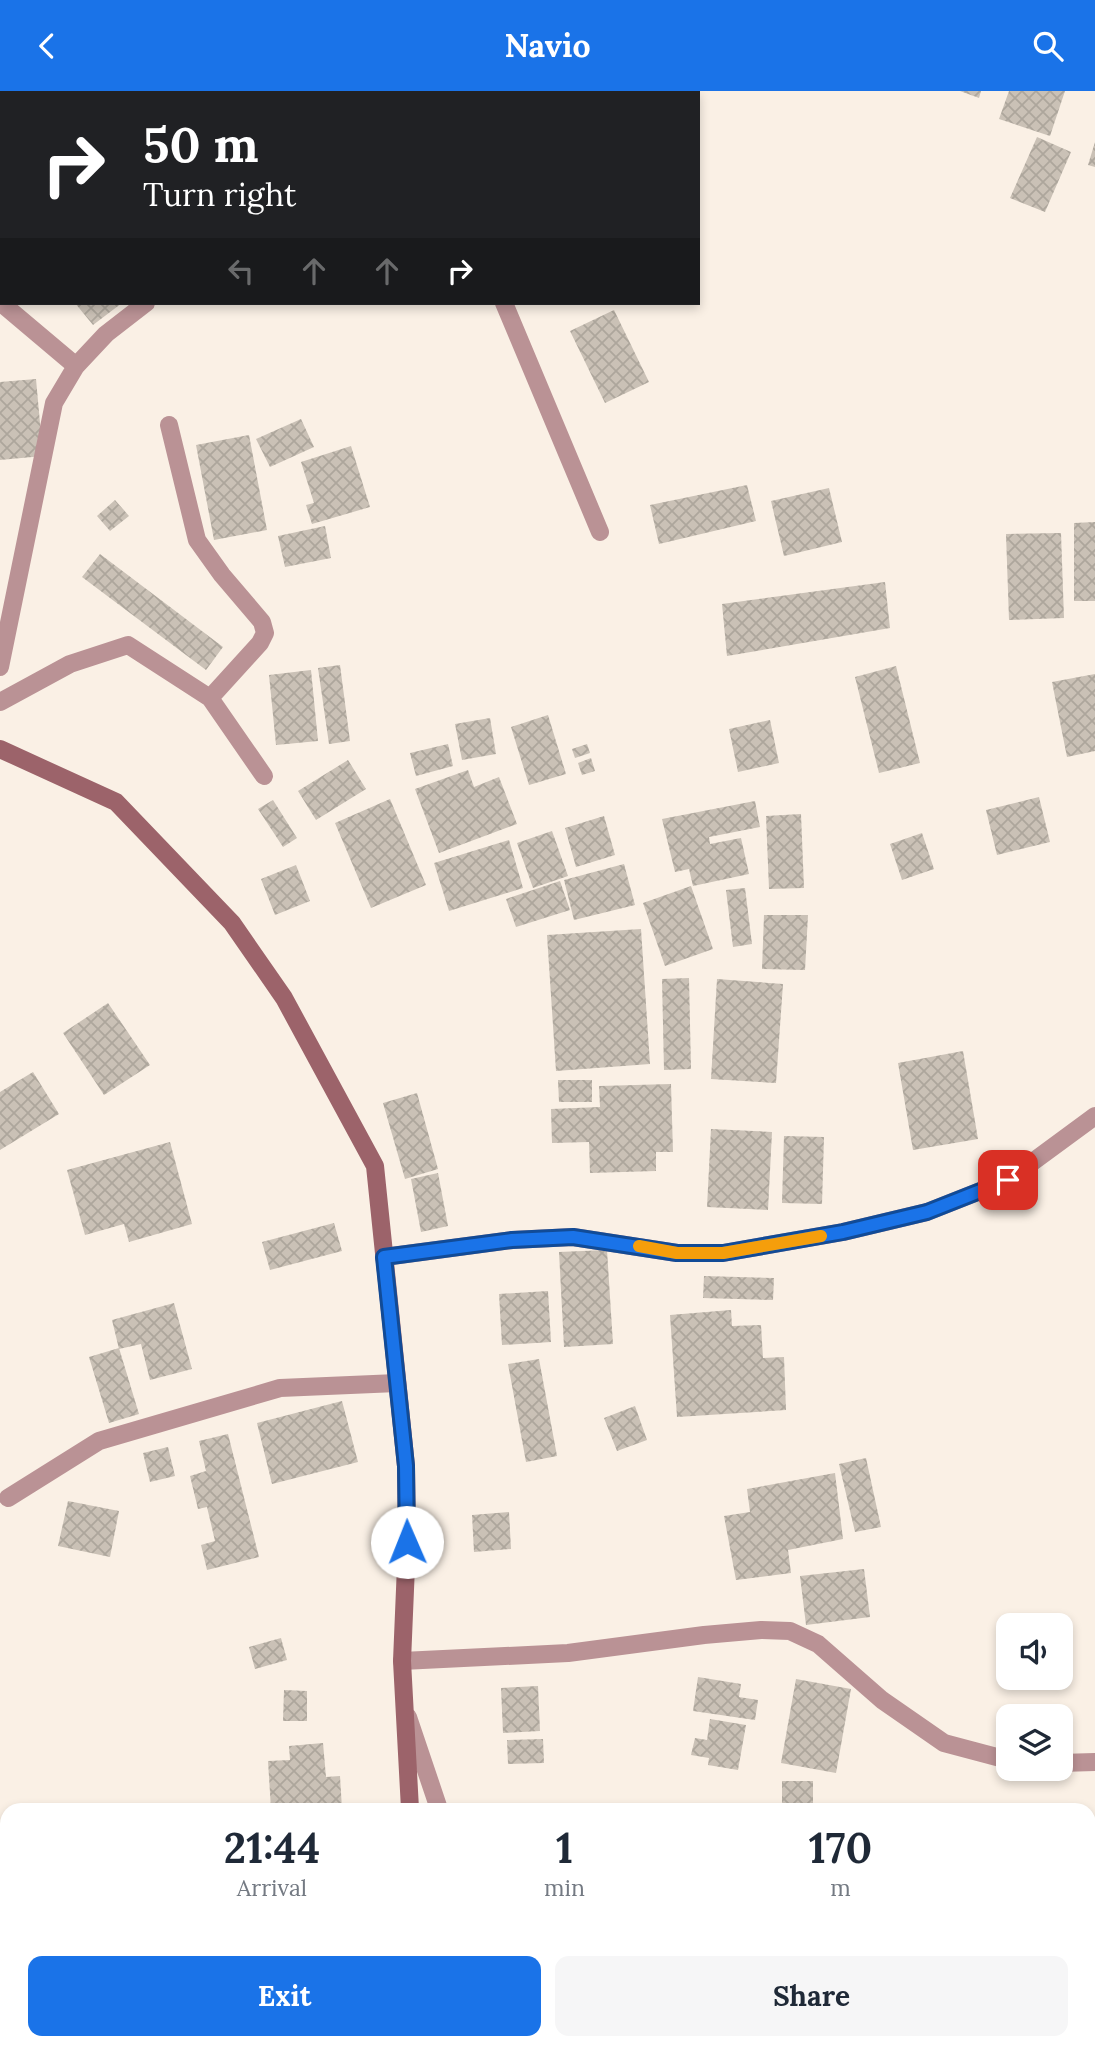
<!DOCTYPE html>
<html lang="en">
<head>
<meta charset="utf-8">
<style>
	:root { --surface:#fff; --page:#f6f6f7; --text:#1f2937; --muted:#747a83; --accent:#1a73e8 }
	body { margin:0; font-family:Lora,serif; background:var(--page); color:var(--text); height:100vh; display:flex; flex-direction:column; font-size:26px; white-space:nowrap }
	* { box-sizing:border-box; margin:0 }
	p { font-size:23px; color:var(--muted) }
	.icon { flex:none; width:38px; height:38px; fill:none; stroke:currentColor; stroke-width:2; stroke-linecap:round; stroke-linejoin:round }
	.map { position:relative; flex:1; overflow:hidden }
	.sheet { position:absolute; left:0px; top:1712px; width:1096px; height:247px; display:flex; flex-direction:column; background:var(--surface); border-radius:21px 21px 0 0; box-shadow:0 4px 10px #0003 }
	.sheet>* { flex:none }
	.top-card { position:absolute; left:0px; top:0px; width:700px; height:214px; box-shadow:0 4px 10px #0003; background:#202124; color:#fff; overflow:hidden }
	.fabs { position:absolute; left:996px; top:1522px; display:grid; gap:14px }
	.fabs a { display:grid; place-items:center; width:77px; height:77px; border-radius:14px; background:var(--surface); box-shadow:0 4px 10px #0003; font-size:35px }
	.pin { position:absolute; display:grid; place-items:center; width:60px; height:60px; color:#fff; margin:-30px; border-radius:14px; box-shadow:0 4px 10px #0006 }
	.me { position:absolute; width:77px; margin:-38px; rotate:359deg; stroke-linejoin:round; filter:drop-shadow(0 0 5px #0008) }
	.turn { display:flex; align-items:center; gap:24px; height:147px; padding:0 28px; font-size:32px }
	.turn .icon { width:91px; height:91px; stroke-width:2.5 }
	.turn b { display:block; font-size:49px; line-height:60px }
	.lanes { display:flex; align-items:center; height:66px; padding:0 28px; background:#0003; justify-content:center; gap:35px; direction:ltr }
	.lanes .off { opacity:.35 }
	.eta { display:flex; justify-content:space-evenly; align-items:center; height:119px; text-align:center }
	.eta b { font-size:42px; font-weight:700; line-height:49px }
	.primary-button { display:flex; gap:14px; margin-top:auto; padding:14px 28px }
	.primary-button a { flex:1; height:80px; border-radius:14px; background:var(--accent); color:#fff; font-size:28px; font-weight:700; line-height:80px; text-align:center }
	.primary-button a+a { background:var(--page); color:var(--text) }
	header { display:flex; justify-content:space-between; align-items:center; height:91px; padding:0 28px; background:var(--accent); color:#fff; font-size:32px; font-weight:700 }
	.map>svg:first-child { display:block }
	.building { fill:url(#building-cross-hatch) }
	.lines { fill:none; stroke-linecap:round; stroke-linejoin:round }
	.street { stroke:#ba9295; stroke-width:18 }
	.secondary { stroke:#9c636a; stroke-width:18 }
	.route-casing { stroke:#114b97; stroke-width:18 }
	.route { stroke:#1a73e8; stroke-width:12 }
	.slow { stroke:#f59e0b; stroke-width:12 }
</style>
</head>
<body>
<header><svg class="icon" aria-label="back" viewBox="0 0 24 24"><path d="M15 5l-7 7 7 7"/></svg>Navio<svg class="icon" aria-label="search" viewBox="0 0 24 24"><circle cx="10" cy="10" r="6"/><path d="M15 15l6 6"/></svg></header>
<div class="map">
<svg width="1095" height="1957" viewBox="0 0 1095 1957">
	<defs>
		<pattern id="building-cross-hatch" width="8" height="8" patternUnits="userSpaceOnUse" patternTransform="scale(1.75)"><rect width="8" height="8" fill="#cac1b6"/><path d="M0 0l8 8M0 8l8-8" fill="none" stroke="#ada69c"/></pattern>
	</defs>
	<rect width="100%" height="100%" fill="#faf0e5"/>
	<!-- building -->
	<path class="building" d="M960,0H981L979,7Z
		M1009,0H1065L1050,45L999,28Z
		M1037,46L1071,61L1045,121L1010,107Z
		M1095,51V76L1088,74Z
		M75,212H122L93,234Z
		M614,219L649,291L605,312L570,240Z
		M36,288L43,365L0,369V291Z
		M301,328L314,356L270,376L256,348Z
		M249,344L267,439L214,449L196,354Z
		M351,355L370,416L312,433L306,414L314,412L301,371Z
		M747,394L756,430L659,453L650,414Z
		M829,397L842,451L784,465L771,410Z
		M115,409L129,425L110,440L97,425Z
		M1095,431V510H1074V432Z
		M325,435L331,467L285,476L278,445Z
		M1061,442L1064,527L1009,529L1006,443Z
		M100,463L223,556L206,579L82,486Z
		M885,491L890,537L727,565L722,513Z
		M340,574L350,650L329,653L318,577Z
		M896,575L920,672L879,682L855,586Z
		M311,579L318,650L276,654L269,584Z
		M1095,583V660L1067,666L1052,591Z
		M548,624L566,683L529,694L511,636Z
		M490,627L496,663L462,669L455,633Z
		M770,629L779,672L738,681L729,638Z
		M448,653L453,675L416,685L410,662Z
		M587,653L590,662L575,667L572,658Z
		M591,667L595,680L582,684L578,672Z
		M348,669L366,698L316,729L298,700Z
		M468,679L474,696L499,686L517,733L439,762L415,698Z
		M1039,706L1050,751L997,764L986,719Z
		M390,708L426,794L371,817L335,732Z
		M273,709L297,747L283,756L258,718Z
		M755,710L760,736L709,746L710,753L741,747L749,783L693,795L689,778L675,781L662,728Z
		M801,723L804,797L769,798L766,725Z
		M604,725L615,764L576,776L565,737Z
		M552,740L568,785L533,797L517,752Z
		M922,742L934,778L902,789L890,753Z
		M509,749L523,797L449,820L434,772Z
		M624,773L635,814L574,829L564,789Z
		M296,774L310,810L275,824L261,788Z
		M560,790L570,819L516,836L506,808Z
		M691,795L713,858L665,875L643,812Z
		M745,797L752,853L733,856L726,799Z
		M764,824H808L805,879L762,878Z
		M641,838L650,973L556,980L547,844Z
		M689,887L691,978L664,979L662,888Z
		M717,888L783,893L776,992L711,988Z
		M108,912L150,974L104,1004L63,942Z
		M963,960L978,1048L913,1059L898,972Z
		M33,981L59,1023L0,1059V1001Z
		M558,989H592V1011H559Z
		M671,993L673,1061H656V1080L590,1082L589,1051L552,1052L551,1018L600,1016L599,995Z
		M417,1002L438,1078L405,1088L383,1012Z
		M711,1038L772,1041L768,1119L707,1116Z
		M784,1045L824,1046L822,1113L782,1112Z
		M170,1051L192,1133L129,1151L124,1133L85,1144L67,1079Z
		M438,1082L448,1135L421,1141L411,1088Z
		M334,1132L342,1160L270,1179L262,1151Z
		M607,1159L613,1253L564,1256L559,1161Z
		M704,1185L774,1187L773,1209L703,1207Z
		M548,1200L551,1251L502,1254L499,1203Z
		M174,1212L192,1278L150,1289L141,1253L119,1258L112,1229Z
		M731,1219L732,1235L761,1234L763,1267L784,1266L786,1319L677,1326L670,1224Z
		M119,1257L139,1323L109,1332L89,1266Z
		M539,1268L557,1365L526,1371L508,1273Z
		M342,1310L358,1371L272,1393L257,1332Z
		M635,1315L647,1349L617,1360L604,1327Z
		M228,1343L259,1466L207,1479L201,1454L215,1450L207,1416L198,1418L190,1385L206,1380L199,1350Z
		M168,1356L175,1385L150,1391L143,1362Z
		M866,1367L881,1436L855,1441L839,1373Z
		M835,1382L843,1448L788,1459L791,1482L736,1489L724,1425L750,1421L747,1398Z
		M68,1410L119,1420L110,1466L58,1455Z
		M509,1421L511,1458L474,1461L472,1424Z
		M864,1478L870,1526L806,1534L800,1485Z
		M281,1547L287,1569L255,1578L249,1556Z
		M698,1586L741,1593L739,1606L758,1609L755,1629L693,1620Z
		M796,1588L851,1598L836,1682L781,1672Z
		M538,1595L540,1640L503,1642L501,1597Z
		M284,1599L307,1600V1630H283Z
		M710,1628L746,1634L738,1679L708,1674L709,1667L691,1664L695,1647L707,1649Z
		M543,1648L544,1672L508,1673L507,1649Z
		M323,1652L326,1686L340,1685L342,1718H271L268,1670L290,1669L289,1655Z
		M782,1690H813V1718H782Z
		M1095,1852V1919L1088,1920V1853Z
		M95,1951H152L148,1957H91Z"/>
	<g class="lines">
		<!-- street -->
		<path class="street" d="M0,211L76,275
			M504,212L600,441
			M169,334L197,449L222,484L262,531L265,542L260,552L210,607
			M0,576L54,312L76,275L106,243L146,212
			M0,611L70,573L128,554L210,607L264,685
			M384,1166L512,1149L573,1146L677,1162H723L843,1141L927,1121L1008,1089L1095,1025
			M8,1407L99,1350L280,1297L397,1292
			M402,1570L568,1562L704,1544L761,1539L790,1540L818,1553L882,1609L944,1652L1008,1669
			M408,1626L439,1718
			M1060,1672L1095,1671
			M504,1951L505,1957"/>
		<!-- secondary -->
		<path class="secondary" d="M0,658L116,711L232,832L284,907L375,1075L406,1375L407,1451L402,1570L410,1718
			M426,1951L427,1957"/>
	</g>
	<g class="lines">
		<!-- route casing -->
		<g class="route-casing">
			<path id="route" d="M407,1451L406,1375L384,1166L512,1149L573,1146L677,1162H723L843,1141L927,1121L1008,1089"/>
		</g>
		<!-- route -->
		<use href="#route" class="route"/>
		<!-- slow -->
		<path class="slow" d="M639,1155L677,1162H723L821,1145"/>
	</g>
</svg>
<div class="fabs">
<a><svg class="icon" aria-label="sound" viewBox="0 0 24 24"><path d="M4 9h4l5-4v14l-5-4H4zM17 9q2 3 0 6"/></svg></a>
<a><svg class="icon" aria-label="layers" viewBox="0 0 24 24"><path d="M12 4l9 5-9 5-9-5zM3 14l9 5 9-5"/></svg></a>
</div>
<div class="pin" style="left:1008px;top:1089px;background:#d93025"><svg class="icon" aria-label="arrive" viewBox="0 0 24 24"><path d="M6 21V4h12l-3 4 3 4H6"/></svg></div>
<svg class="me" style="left:407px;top:1451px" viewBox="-20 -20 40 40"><circle r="19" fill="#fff"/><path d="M0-13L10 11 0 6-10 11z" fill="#1a73e8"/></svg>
<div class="top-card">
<div class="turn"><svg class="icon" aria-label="right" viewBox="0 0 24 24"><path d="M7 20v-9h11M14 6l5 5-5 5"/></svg><div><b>50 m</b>Turn right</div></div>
<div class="lanes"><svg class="icon off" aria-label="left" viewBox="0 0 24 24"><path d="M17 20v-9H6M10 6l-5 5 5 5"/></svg><svg class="icon off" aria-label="ahead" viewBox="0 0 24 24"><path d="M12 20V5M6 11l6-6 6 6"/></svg><svg class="icon off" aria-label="ahead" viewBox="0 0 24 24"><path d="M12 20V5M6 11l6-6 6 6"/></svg><svg class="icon" aria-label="right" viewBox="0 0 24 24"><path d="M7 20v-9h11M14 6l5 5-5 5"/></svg></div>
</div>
<section class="sheet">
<div class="eta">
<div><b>21:44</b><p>Arrival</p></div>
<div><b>1</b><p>min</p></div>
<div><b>170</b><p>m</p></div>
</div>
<div class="primary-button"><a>Exit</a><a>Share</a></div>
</section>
</div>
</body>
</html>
